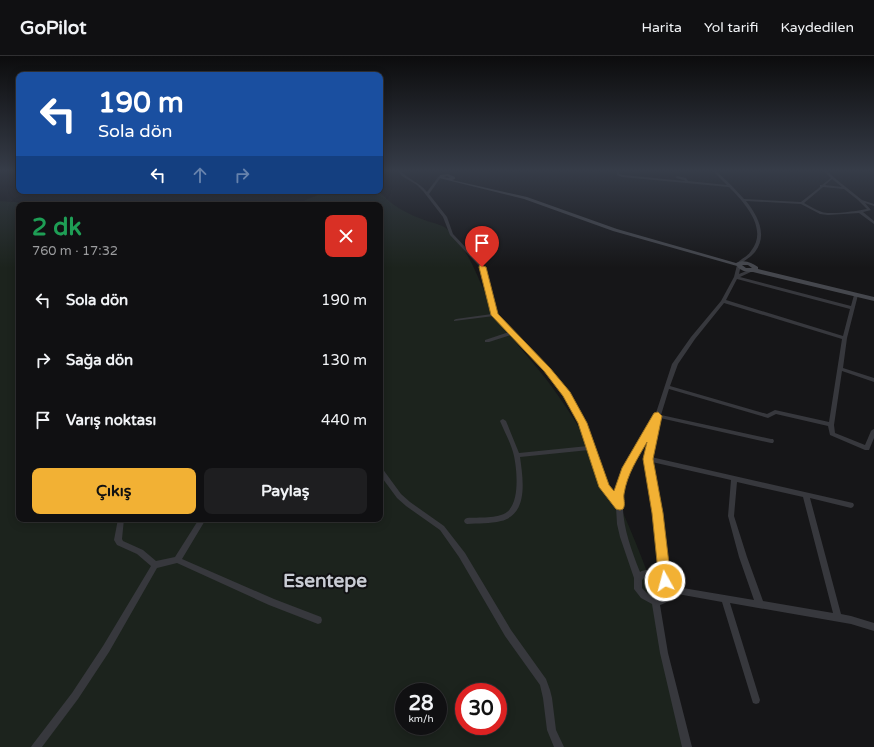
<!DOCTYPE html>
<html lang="tr">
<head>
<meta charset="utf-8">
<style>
	:root { --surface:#101012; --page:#1e1e20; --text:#f1f3f6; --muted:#9c9d9f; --line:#303032; --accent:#f2b134 }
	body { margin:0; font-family:"Varela Round",sans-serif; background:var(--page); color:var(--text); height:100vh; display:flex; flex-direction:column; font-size:15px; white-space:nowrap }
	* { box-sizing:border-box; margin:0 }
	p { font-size:13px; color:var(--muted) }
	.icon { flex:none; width:22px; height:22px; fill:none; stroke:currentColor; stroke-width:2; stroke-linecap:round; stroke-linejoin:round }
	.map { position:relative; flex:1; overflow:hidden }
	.side { position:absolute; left:16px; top:146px; width:367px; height:320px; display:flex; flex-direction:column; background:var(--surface); border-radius:8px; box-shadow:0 2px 10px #0003,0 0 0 1px var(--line) }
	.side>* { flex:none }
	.top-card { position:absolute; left:16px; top:16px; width:367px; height:122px; border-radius:8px; box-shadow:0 2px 10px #0003,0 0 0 1px var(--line); background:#1a4fa0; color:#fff; overflow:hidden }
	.speed { position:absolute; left:395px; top:627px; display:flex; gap:8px; font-size:20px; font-weight:700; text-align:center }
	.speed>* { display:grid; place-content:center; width:52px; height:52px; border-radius:50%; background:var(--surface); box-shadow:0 2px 10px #0003,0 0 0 1px var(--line); line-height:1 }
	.speed small { font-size:10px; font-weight:400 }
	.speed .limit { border:6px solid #d22; background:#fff; color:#111 }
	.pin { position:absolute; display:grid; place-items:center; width:34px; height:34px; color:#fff; margin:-41px -17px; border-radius:50% 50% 50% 0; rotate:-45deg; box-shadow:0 0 4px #0007 }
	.pin .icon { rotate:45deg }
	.me { position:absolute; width:44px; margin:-22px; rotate:353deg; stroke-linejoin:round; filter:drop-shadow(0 0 3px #0008) }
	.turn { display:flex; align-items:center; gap:14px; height:84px; padding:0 16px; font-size:18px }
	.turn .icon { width:52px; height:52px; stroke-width:2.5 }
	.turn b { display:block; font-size:28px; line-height:34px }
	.lanes { display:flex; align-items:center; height:38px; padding:0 16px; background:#0003; justify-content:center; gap:20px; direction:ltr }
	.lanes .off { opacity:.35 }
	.round { display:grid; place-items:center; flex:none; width:42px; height:42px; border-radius:8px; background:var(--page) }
	.overview { display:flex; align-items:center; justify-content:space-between; height:68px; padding:0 16px }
	h1 { font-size:24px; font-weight:700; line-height:30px; color:#1e9e55 }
	.cta { display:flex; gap:8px; margin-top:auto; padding:8px 16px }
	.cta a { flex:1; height:46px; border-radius:8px; background:var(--accent); color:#111; font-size:16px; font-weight:700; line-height:46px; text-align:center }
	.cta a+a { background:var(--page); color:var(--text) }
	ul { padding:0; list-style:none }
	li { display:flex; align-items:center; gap:12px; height:60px; padding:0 16px }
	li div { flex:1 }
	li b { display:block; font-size:15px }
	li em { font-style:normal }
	header { display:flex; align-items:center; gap:24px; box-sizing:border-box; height:56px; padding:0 20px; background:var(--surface); border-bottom:1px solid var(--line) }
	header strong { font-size:19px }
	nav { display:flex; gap:22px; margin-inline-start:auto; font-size:14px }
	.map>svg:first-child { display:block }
	.green { fill:#1c231d; fill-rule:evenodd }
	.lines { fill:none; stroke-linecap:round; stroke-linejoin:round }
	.street { fill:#37383d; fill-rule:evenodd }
	.secondary { fill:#45474d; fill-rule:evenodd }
	.route { fill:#f2b134; stroke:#9d7322 }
	.labels { text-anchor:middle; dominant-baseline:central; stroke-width:4; stroke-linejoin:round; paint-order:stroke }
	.near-district-label { font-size:19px; font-weight:bold; fill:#c9ccd4; stroke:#111113 }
</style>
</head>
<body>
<header>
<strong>GoPilot</strong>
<nav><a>Harita</a><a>Yol tarifi</a><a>Kaydedilen</a></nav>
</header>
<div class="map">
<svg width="874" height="691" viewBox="0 0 874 691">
	<rect width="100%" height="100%" fill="#161618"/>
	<!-- green -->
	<path class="green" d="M328,135H379C391,150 410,159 427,165C433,167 443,169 447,173C473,196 480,233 498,262C515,289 539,311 557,338C597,394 625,457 649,521L656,523L662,530L663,536L659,539L655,540L685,691H0V145L53,149H19V463H380V149H293ZM404,636H438V670H404ZM464,636H498V670H464Z"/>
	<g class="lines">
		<!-- street -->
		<path class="street" d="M398,115H401C409,124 419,126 427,136L439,120L441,121L429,138L447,161L453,178L484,211L497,259L549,313L570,338L586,367L607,430L616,441C621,408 635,390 653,364L654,363L672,308L691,281L721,245L734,221L737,209L738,208L737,207C741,203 748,200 751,195C769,173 744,146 729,131L622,121L617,119V115H619V118L623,119L685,125L684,124L676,122V121L677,120L686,122L688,125L727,129L713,115H716L731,129L744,143L801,146L820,131V129H822L831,122L824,115H827L837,124L862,144L874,148V150L865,147L871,154L863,156L874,165V168L859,157L828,159L820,158L801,148L746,145C758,160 768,179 755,196C751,201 744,205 740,208L741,209L739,218L751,213H753V215L740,221L851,250L854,239V238H858V239L847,282L843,312L874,322V326L842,315L834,369L835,377L865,389L871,375L872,374L874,373V382L869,394H865L830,379L828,370L776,358L768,362L669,333L661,359L771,383H773L774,385L773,387H771L660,362L651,401L853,447L854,449L853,451L851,452L810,442L841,558L851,560L874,567V575L851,568L730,547L760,644L759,647L756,648L753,647L752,644L722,546L672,537C672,544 666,547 660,549L668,597L692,691H682L660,597L652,548L641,542L634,533V522L620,481L617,468L616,451L601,431L589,394L520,401C523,423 529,458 501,465C490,468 478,467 467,468L465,467L464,465L465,463L467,462C478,461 498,463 507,456C520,446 517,414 514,400C512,389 504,375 500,365L501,364L503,363L506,365L519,397L588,390L580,367L565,339L545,315L511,279L489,286H485V284L509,276L494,260L454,265V264L456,263L492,258L480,211L450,179L443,161L423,135L417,129L402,120ZM832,123L842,131L825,129ZM823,131L844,133L858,144L867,153C858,155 829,159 822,156C816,154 810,150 804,147ZM737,223L850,253L843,280L726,244ZM724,247L842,283L829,366L775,354L767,358L670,330L678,308L695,283ZM652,374L645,403L654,457L660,517C653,515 647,512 640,516C626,481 615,448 630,412C635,398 644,386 652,374ZM652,406L731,424L728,460L739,501L754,544L671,530L669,525L660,457ZM737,426L803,441L833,557L763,545L747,501L734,460ZM650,520L655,522L663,530L664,539C656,545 648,539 642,532V524L645,521Z
			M380,412H382L401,438L410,446L444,470L465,497L511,574L546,623L550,634L552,642L556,674L564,691H554L547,674L543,642L540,629L505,580L459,501L440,474L406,450L397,442L380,419Z
			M118,463H124L122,483L123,485L143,494L156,505L175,501L199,463H206L182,503L274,543L321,561L322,564L321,567L318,568L269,549L177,507L157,512L109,596L78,643L42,691H31L33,688L72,637L103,590L151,510L137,498L117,489L114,484Z"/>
		<!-- secondary -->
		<path class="secondary" d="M448,118L455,121V123L452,124L527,141L617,173L736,207C744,203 751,206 758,211V213L874,241V245L753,216C747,216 740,215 737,210L613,175L524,143L439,122L440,119ZM447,120L450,122L443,121H444ZM742,209H748L752,212H746Z"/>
	</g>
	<!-- sky -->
	<linearGradient id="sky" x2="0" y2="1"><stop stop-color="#0c0c0d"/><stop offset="0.54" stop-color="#363c48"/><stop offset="1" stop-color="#363c48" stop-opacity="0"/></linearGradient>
	<rect width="874" height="212" fill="url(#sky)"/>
	<!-- route -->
	<path class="route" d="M480,209L486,211L498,258L550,312L570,336L587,367L609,429L614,435L622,412L654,357L658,356L662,360L653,403L663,457L671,525L670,529L665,531L661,529L659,525L652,457L643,403L647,386C638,402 627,418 624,438C623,443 626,448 623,453L620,454L616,453L599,431L578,367L563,340L544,315L491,259L479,211Z"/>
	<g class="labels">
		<!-- near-district labels -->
		<g class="near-district-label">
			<text x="325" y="525">Esentepe</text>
		</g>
	</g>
</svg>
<div class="speed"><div>28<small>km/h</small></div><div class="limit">30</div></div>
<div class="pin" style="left:482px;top:211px;background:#d93025"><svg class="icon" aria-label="arrive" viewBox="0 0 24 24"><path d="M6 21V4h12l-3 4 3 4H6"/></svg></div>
<svg class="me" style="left:665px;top:525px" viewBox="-20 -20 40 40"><circle r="17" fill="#f2b134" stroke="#fff" stroke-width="3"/><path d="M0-11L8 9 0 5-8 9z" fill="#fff"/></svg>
<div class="top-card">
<div class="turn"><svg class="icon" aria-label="left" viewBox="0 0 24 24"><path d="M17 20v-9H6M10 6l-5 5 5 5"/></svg><div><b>190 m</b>Sola dön</div></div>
<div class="lanes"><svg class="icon" aria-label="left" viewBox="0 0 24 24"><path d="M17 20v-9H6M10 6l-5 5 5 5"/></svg><svg class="icon off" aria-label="ahead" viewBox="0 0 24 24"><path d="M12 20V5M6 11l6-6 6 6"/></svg><svg class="icon off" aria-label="right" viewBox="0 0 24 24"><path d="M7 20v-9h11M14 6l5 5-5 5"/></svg></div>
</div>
<section class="side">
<div class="overview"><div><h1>2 dk</h1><p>760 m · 17:32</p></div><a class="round" style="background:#d93025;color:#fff"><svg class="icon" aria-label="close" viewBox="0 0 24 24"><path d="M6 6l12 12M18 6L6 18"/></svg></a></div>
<ul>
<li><svg class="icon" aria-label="left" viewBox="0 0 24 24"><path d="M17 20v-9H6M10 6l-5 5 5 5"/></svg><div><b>Sola dön</b></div><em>190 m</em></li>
<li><svg class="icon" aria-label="right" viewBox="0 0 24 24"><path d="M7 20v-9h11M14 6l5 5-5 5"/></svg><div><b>Sağa dön</b></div><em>130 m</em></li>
<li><svg class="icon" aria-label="arrive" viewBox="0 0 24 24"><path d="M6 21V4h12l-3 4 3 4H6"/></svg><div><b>Varış noktası</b></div><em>440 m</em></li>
</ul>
<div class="cta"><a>Çıkış</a><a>Paylaş</a></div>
</section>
</div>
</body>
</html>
